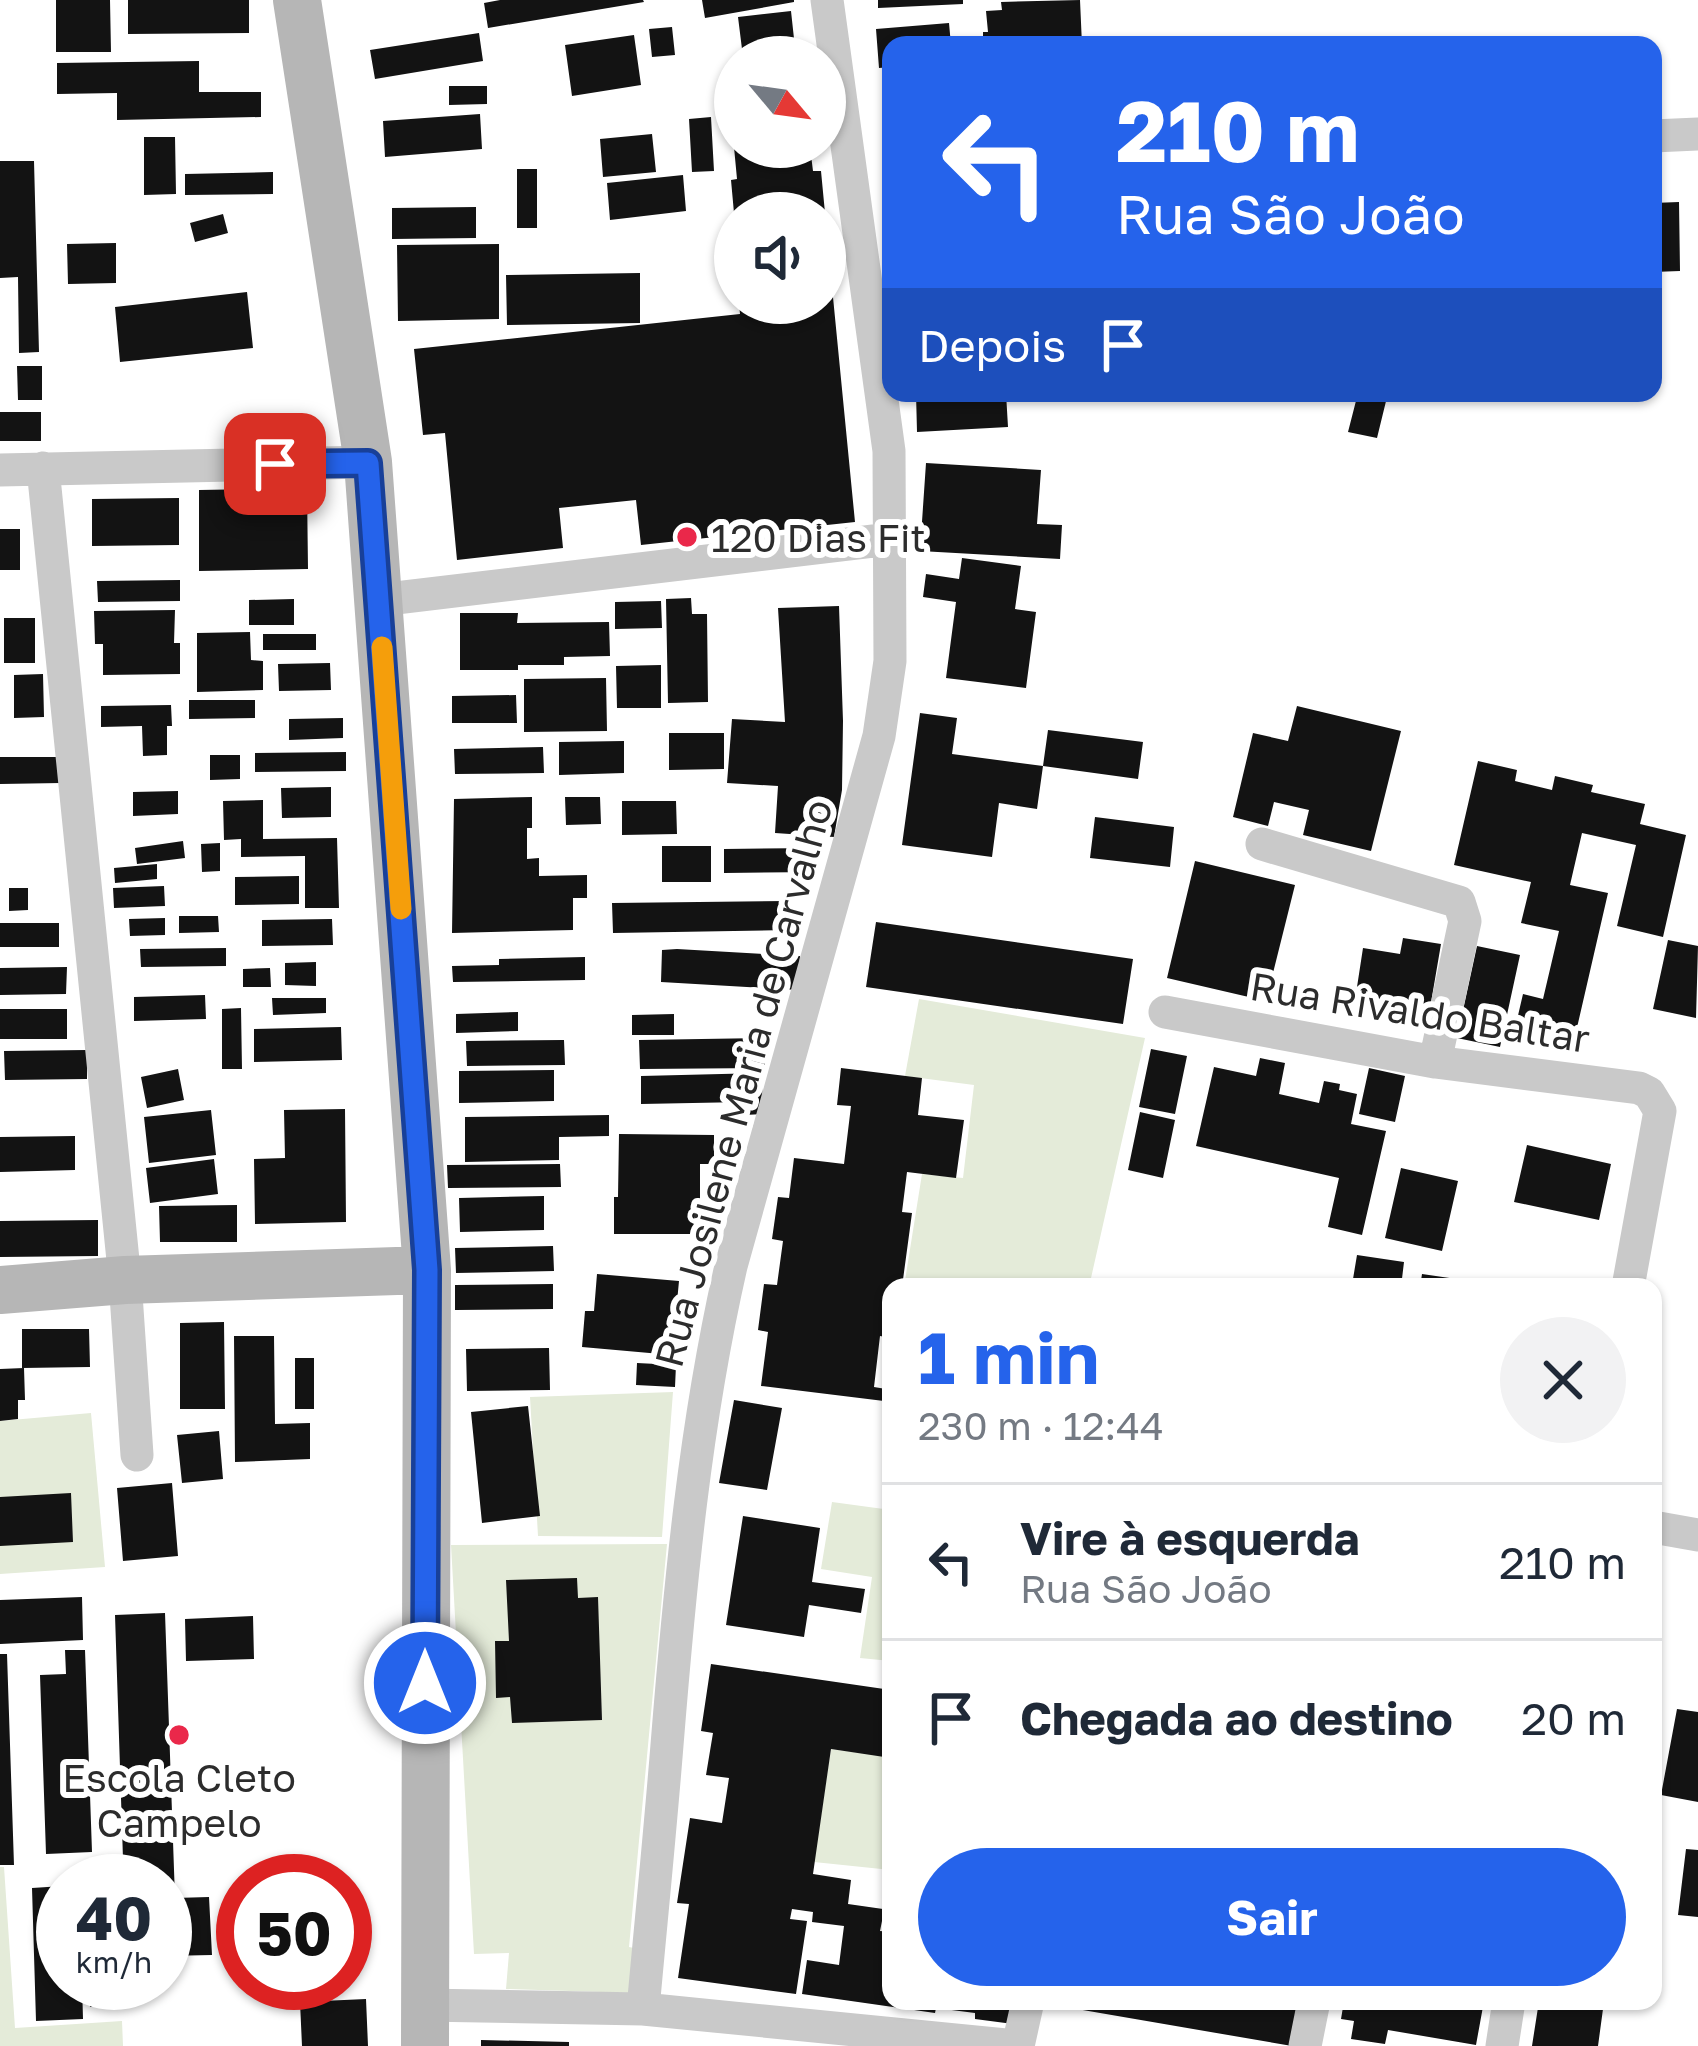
<!DOCTYPE html>
<html lang="pt">
<head>
<meta charset="utf-8">
<style>
	:root { --surface:#fff; --page:#f2f2f3; --text:#1f2937; --muted:#747a83; --line:#e0e1e3; --accent:#2563eb }
	body { margin:0; font-family:"Golos Text",sans-serif; background:var(--page); color:var(--text); height:100vh; display:flex; flex-direction:column; font-size:45px; white-space:nowrap }
	* { box-sizing:border-box; margin:0 }
	p { font-size:39px; color:var(--muted) }
	.icon { flex:none; width:66px; height:66px; fill:none; stroke:currentColor; stroke-width:2; stroke-linecap:round; stroke-linejoin:round }
	.map { position:relative; flex:1; overflow:hidden }
	.details { position:absolute; left:882px; top:1278px; width:780px; height:732px; display:flex; flex-direction:column; background:var(--surface); border-radius:24px; box-shadow:0 3px 9px #0004 }
	.details>* { flex:none }
	.top-card { position:absolute; left:882px; top:36px; width:780px; height:366px; border-radius:24px; box-shadow:0 3px 9px #0004; background:#2563eb; color:#fff; overflow:hidden }
	.needle { width:78px; rotate:119deg }
	.tools { position:absolute; left:714px; top:36px; display:grid; gap:24px }
	.tools a { display:grid; place-items:center; width:132px; height:132px; border-radius:50%; background:var(--surface); box-shadow:0 3px 9px #0004; font-size:60px }
	.speed { position:absolute; left:36px; top:1854px; display:flex; gap:24px; font-size:60px; font-weight:700; text-align:center }
	.speed>* { display:grid; place-content:center; width:156px; height:156px; border-radius:50%; background:var(--surface); box-shadow:0 3px 9px #0004; line-height:1 }
	.speed small { font-size:30px; font-weight:400 }
	.speed .limit { border:18px solid #d22; background:#fff; color:#111 }
	.pin { position:absolute; display:grid; place-items:center; width:102px; height:102px; color:#fff; margin:-51px; border-radius:24px; box-shadow:0 6px 18px #0006 }
	.me { position:absolute; width:132px; margin:-66px; rotate:0deg; stroke-linejoin:round; filter:drop-shadow(0 0 9px #0008) }
	.turn { display:flex; align-items:center; gap:42px; height:252px; padding:0 36px; font-size:54px }
	.turn .icon { width:156px; height:156px; stroke-width:2.5 }
	.turn b { display:block; font-size:84px; line-height:102px }
	.then { display:flex; align-items:center; height:114px; padding:0 36px; background:#0003; gap:24px; font-size:45px }
	.round { display:grid; place-items:center; flex:none; width:126px; height:126px; border-radius:63px; background:var(--page) }
	.head { display:flex; align-items:center; justify-content:space-between; height:204px; padding:0 36px }
	h1 { font-size:72px; font-weight:700; line-height:90px; color:var(--accent) }
	.button { display:flex; gap:24px; margin-top:auto; padding:24px 36px }
	.button a { flex:1; height:138px; border-radius:72px; background:var(--accent); color:#fff; font-size:48px; font-weight:700; line-height:138px; text-align:center }
	ul { padding:0; list-style:none }
	li { display:flex; align-items:center; gap:36px; height:156px; padding:0 36px; border-top:3px solid var(--line) }
	li div { flex:1 }
	li b { display:block; font-size:45px }
	li em { font-style:normal }
	.map>svg:first-child { display:block }
	.green { fill:#e4ebd9 }
	.building { fill:#131313 }
	.lines { fill:none; stroke-linecap:round; stroke-linejoin:round }
	.street { stroke:#c9c9c9; stroke-width:33 }
	.secondary { stroke:#b6b6b6; stroke-width:48 }
	.route-casing { stroke:#184099; stroke-width:30 }
	.route { stroke:#2563eb; stroke-width:21 }
	.slow { stroke:#f59e0b; stroke-width:21 }
	.poi-dot { fill:#ea284a; stroke:#fff; stroke-width:4.5 }
	.labels { text-anchor:middle; dominant-baseline:central; stroke-width:12; stroke-linejoin:round; paint-order:stroke }
	.poi-label { font-size:39px; fill:#2c2c2c; stroke:#fff; text-anchor:start }
	.street-label { font-size:39px; fill:#2c2c2c; stroke:#fff }
</style>
</head>
<body>
<div class="map">
<svg width="1698" height="2046" viewBox="0 0 1698 2046">
	<rect width="100%" height="100%" fill="#fff"/>
	<!-- green -->
	<path class="green" d="M919,999L1145,1038L1089,1287H904L922,1174L963,1178L974,1085L905,1076Z
		M673,1392L662,1537L538,1536L530,1397Z
		M91,1413L105,1567L0,1574V1421Z
		M832,1502L891,1510V1661L860,1658L872,1577L821,1569Z
		M667,1544L629,1947L634,1948L632,1993L506,1989L509,1953L474,1954L451,1545Z
		M831,1749L891,1757V1870L814,1862Z
		M0,1867H4L15,2028L122,2021L123,2046H0Z"/>
	<!-- building -->
	<path class="building" d="M56,0H110L111,52H56Z
		M128,0H249V33L128,34Z
		M500,0H643L644,2L488,28L484,3Z
		M702,0H794V2L705,18Z
		M878,0H963V4L878,8Z
		M1080,0L1082,45H983V32H988L986,11L1002,10L1001,2Z
		M791,11L796,57H743L738,17Z
		M949,23L951,45H891V67L879,68L876,29Z
		M672,27L675,55L652,57L649,29Z
		M479,33L483,61L375,79L370,50Z
		M634,35L641,85L572,96L565,45Z
		M199,61V92H261V117L117,120V93L57,94V63Z
		M449,86H487V104L449,105Z
		M480,114L482,149L385,157L383,121Z
		M711,117L714,171L692,172L689,119Z
		M652,134L656,172L603,177L600,139Z
		M144,137H175L176,194L144,195Z
		M734,147H810L813,171H821L825,213H734L731,180L737,179Z
		M0,161H34L39,352L19,353L18,277L0,278Z
		M517,169H537V228H517Z
		M273,172V194L185,195V174Z
		M683,175L686,211L610,220L607,183Z
		M1679,202L1680,271L1653,272V203Z
		M476,207V238L392,239V208Z
		M223,214L228,233L195,242L190,223Z
		M116,243V283L68,284L67,244Z
		M499,244V319L398,321L397,245Z
		M825,246H828L855,522L641,545L636,500L559,508L563,548L457,560L445,433L423,435L414,349L740,314L739,303H825Z
		M640,273V323L507,325L506,275Z
		M247,292L253,348L120,362L115,307Z
		M17,366H42V400H18Z
		M916,393H1006L1008,427L917,432Z
		M1358,393H1388L1377,438L1348,432Z
		M0,412H41V441H0Z
		M926,463L1041,470L1037,524L1062,525L1060,559L920,551Z
		M307,488L308,569L199,571V490Z
		M179,498V545L92,546V499Z
		M0,529H20V570H0Z
		M962,558L1021,566L1015,609L1036,612L1026,688L946,678L956,602L923,597L926,574L959,579Z
		M180,580V601L98,602L97,581Z
		M691,598L692,614H707L708,702L668,703L666,599Z
		M294,599V625H249V600Z
		M661,601L662,628L615,629V602Z
		M839,606L843,721L842,790L834,837L775,833L778,786L727,783L732,719L785,722L778,608Z
		M175,610L174,643H180V674L103,675V644H95L94,611Z
		M460,613H518L517,623L609,622L610,656L564,657V665H518V670H460Z
		M4,618H35V663H4Z
		M250,632L251,660L263,661V690L197,692V633Z
		M263,634H316V650H263Z
		M330,663L331,690L279,691L278,664Z
		M661,665V708H617L616,666Z
		M43,674L44,717L14,718V675Z
		M606,678L607,731L524,732V679Z
		M516,695L517,723H452V696Z
		M189,700H255V718L189,719Z
		M171,705L172,726H167V755L143,756L142,726L101,727V706Z
		M1297,706L1401,731L1371,851L1303,835L1309,810L1274,802L1268,826L1233,817L1253,733L1288,741Z
		M920,713L957,718L952,754L1043,766L1037,809L999,803L992,857L902,845Z
		M343,718V738L289,740V719Z
		M1048,730L1143,742L1138,779L1043,766Z
		M669,733H724V769L669,770Z
		M624,741V773L559,775V742Z
		M543,747L544,773L455,774L454,749Z
		M346,752V771L255,772V753Z
		M210,755H240V779L210,780Z
		M0,757H61V783L0,784Z
		M1478,761L1517,770L1515,781L1552,790L1555,776L1593,785L1591,792L1645,804L1640,824L1686,835L1663,937L1617,926L1636,845L1582,833L1570,885L1608,893L1576,1032L1538,1023L1534,1042L1513,1037L1523,994L1543,999L1559,931L1521,923L1531,882L1454,865Z
		M331,787V817L282,818L281,788Z
		M178,791V814L133,816V792Z
		M532,797V828H527V859L539,858V876L587,875V898H573V930L452,933L454,799Z
		M565,797H600L601,824L566,825Z
		M263,800V839L337,838L339,908H305V856L241,857V839L224,840L223,801Z
		M622,801H676L677,834L622,835Z
		M1095,817L1174,827L1170,867L1090,858Z
		M183,841L185,858L137,864L135,848Z
		M220,843V871L202,872L201,844Z
		M662,846H711V882H662Z
		M817,848L818,872L724,873V849Z
		M1195,861L1295,885L1266,1001L1167,978Z
		M157,864V879L115,883L114,868Z
		M299,876V904L235,905V877Z
		M164,886L165,906L114,908L113,888Z
		M9,888H28V910L9,911Z
		M787,901V930L613,933L612,903Z
		M179,916H218L219,932L179,933Z
		M165,918V935L130,936L129,919Z
		M332,919L333,945L262,946V920Z
		M876,922L1133,959L1123,1024L866,987Z
		M0,923H59V947H0Z
		M1403,938L1441,944L1427,1026L1353,1013L1363,948L1400,954Z
		M1668,940L1698,946L1696,1018L1653,1009Z
		M1477,946L1520,955L1500,1047L1457,1038Z
		M226,948V966L141,967L140,949Z
		M677,949L800,956L798,990L661,982L662,950Z
		M585,957V980L453,982L452,966L499,965V959Z
		M316,962V986L285,985V963Z
		M67,967L66,994L0,995V968Z
		M270,968L271,987H243V969Z
		M205,995L206,1019L134,1021V997Z
		M272,998H326V1013L273,1015Z
		M241,1008L242,1069H222V1009Z
		M0,1009H67V1039H0Z
		M518,1012V1031L456,1033V1014Z
		M674,1014V1035H632V1015Z
		M341,1027L342,1060L254,1062V1029Z
		M765,1038V1068L640,1069L639,1040Z
		M564,1040L565,1065L467,1066L466,1041Z
		M1151,1049L1187,1056L1175,1114L1139,1107Z
		M87,1050V1079L5,1080L4,1051Z
		M1260,1058L1285,1063L1279,1094L1319,1103L1324,1081L1340,1084L1339,1090L1357,1094L1351,1124L1386,1131L1362,1235L1328,1227L1339,1178L1196,1146L1214,1067L1256,1076Z
		M841,1068L922,1078L918,1115L964,1120L956,1178L907,1172L902,1212L912,1213L902,1287H891V1338L880,1336L874,1387L886,1389L884,1401L761,1386L768,1332L758,1330L764,1284L777,1285L783,1241L772,1239L778,1197L789,1198L794,1158L844,1164L851,1106L837,1105Z
		M1369,1068L1405,1076L1395,1122L1359,1114Z
		M178,1069L184,1100L147,1108L141,1077Z
		M554,1070V1101L459,1103V1071Z
		M762,1073L763,1114L745,1115L744,1102L641,1104V1076Z
		M345,1109L346,1222L255,1224L254,1159L285,1158L284,1110Z
		M211,1110L216,1155L149,1163L144,1117Z
		M1140,1112L1175,1120L1163,1178L1128,1170Z
		M609,1115V1136L559,1137V1160L465,1162V1117Z
		M619,1134L714,1135V1164H700V1234H614V1197H618Z
		M75,1136V1170L0,1172V1137Z
		M1527,1145L1611,1164L1599,1220L1514,1202Z
		M214,1159L218,1194L150,1203L146,1168Z
		M560,1164L561,1187L448,1188L447,1165Z
		M1401,1168L1458,1181L1442,1251L1385,1238Z
		M544,1196V1230L460,1232L459,1198Z
		M237,1205V1242H160L159,1206Z
		M98,1220V1256L0,1257V1221Z
		M553,1246L554,1271L456,1273L455,1248Z
		M1357,1255L1404,1262L1401,1287L1353,1279Z
		M597,1274L679,1281L672,1355L582,1347L585,1311H594Z
		M1422,1274L1491,1284V1287H1420Z
		M553,1284V1309L455,1310V1285Z
		M224,1322L225,1409H180V1323Z
		M22,1329H89L90,1367L22,1368Z
		M234,1336H274L275,1424L310,1423V1459L235,1462Z
		M549,1348L550,1390L467,1391L466,1349Z
		M295,1358H314V1409H295Z
		M637,1363L676,1365L675,1387L636,1385Z
		M24,1368L25,1400H18V1419L0,1421V1369Z
		M734,1400L782,1408L767,1490L719,1483Z
		M528,1406L540,1516L482,1523L471,1412Z
		M219,1431L223,1479L182,1483L177,1435Z
		M172,1483L178,1556L123,1561L117,1488Z
		M71,1493L73,1542L0,1546V1497Z
		M743,1516L820,1528L812,1582L865,1589L861,1613L809,1605L804,1637L726,1625Z
		M577,1578L578,1598L598,1597L602,1720L512,1723L510,1697L496,1698L495,1641H509L506,1580Z
		M82,1597L83,1640L0,1644V1600Z
		M165,1613L175,1898L209,1897L212,1955L165,1956V1881H84L83,1861L123,1859L115,1615Z
		M253,1616L254,1659L186,1661L185,1619Z
		M65,1650H85L92,1852L46,1854L40,1675L66,1674Z
		M0,1654H7L14,1865H0Z
		M711,1664L891,1690V1758L831,1749L813,1874L851,1880L848,1904L883,1909L888,1876L891,1877V1922L882,1921L880,1931L891,1932V2001H1017L1013,2024L975,2019V2013L936,2008L935,2013L802,1994L807,1960L839,1965L844,1926L812,1922L813,1912L792,1909L790,1919L807,1921L796,1994L678,1978L689,1904L677,1903L690,1818L722,1823L729,1778L706,1775L713,1733L701,1731Z
		M1677,1709L1698,1712V1802L1661,1795Z
		M1686,1849L1698,1850V1917L1678,1915Z
		M63,1886V1983H82L83,2019L36,2021L32,1888Z
		M89,1983H132L133,2006L90,2007Z
		M366,1999L368,2046H302L300,2002Z
		M1042,2001H1300L1292,2046L1042,2003Z
		M1344,2001H1484L1476,2045L1388,2030L1385,2044L1351,2039L1354,2021L1341,2019Z
		M1539,2001L1603,2009L1598,2046H1532Z
		M481,2040L569,2042V2046H481Z"/>
	<g class="lines">
		<!-- street -->
		<path class="street" d="M1653,136L1698,134
			M43,468L125,1280L137,1455
			M0,470L368,462
			M379,600L890,539
			M1262,844L1459,902L1465,921L1435,1062
			M1165,1012L1435,1062L1639,1088L1649,1093L1660,1111L1628,1287
			M1653,1527L1698,1535
			M423,2005L643,2009L1016,2046
			M643,2009C651,1921 660,1833 667,1745C680,1584 695,1424 731,1266L879,736L890,661L889,451L827,0
			M1018,2046L1028,2001
			M1305,2046L1314,2001
			M1502,2046L1509,2001"/>
		<!-- secondary -->
		<path class="secondary" d="M297,0L368,462L427,1270L425,2046
			M0,1290L125,1280L427,1270"/>
	</g>
	<g class="lines">
		<!-- route casing -->
		<g class="route-casing">
			<path id="route" d="M275,464L368,463L427,1270L425,1683"/>
		</g>
		<!-- route -->
		<use href="#route" class="route"/>
		<!-- slow -->
		<path class="slow" d="M382,647L401,909"/>
	</g>
	<!-- markers -->
	<g class="poi-dot">
		<circle cx="687" cy="537" r="12"/>
		<circle cx="179" cy="1735" r="12"/>
	</g>
	<g class="labels">
		<!-- poi labels -->
		<g class="poi-label">
			<text x="711" y="537">120 Dias Fit</text>
			<text x="179" y="1777" text-anchor="middle">Escola Cleto<tspan x="179" dy="45">Campelo</tspan></text>
		</g>
		<!-- street labels -->
		<g class="street-label">
			<text transform="translate(1420 1012) rotate(9)">Rua Rivaldo Baltar</text>
			<text transform="translate(743 1083) rotate(-75)">Rua Josilene Maria de Carvalho</text>
		</g>
	</g>
</svg>
<div class="tools">
<a><svg class="needle" viewBox="-14 -14 28 28"><path d="M0-13l5 13h-10z" fill="#e53935"/><path d="M0 13l5-13h-10z" fill="#747a83"/></svg></a>
<a><svg class="icon" aria-label="sound" viewBox="0 0 24 24"><path d="M4 9h4l5-4v14l-5-4H4zM17 9q2 3 0 6"/></svg></a>
</div>
<div class="speed"><div>40<small>km/h</small></div><div class="limit">50</div></div>
<div class="pin" style="left:275px;top:464px;background:#d93025"><svg class="icon" aria-label="arrive" viewBox="0 0 24 24"><path d="M6 21V4h12l-3 4 3 4H6"/></svg></div>
<svg class="me" style="left:425px;top:1683px" viewBox="-20 -20 40 40"><circle r="17" fill="#2563eb" stroke="#fff" stroke-width="3"/><path d="M0-11L8 9 0 5-8 9z" fill="#fff"/></svg>
<div class="top-card">
<div class="turn"><svg class="icon" aria-label="left" viewBox="0 0 24 24"><path d="M17 20v-9H6M10 6l-5 5 5 5"/></svg><div><b>210 m</b>Rua São João</div></div>
<div class="then">Depois<svg class="icon" aria-label="arrive" viewBox="0 0 24 24"><path d="M6 21V4h12l-3 4 3 4H6"/></svg></div>
</div>
<section class="details">
<div class="head"><div><h1>1 min</h1><p>230 m · 12:44</p></div><a class="round"><svg class="icon" aria-label="close" viewBox="0 0 24 24"><path d="M6 6l12 12M18 6L6 18"/></svg></a></div>
<ul>
<li><svg class="icon" aria-label="left" viewBox="0 0 24 24"><path d="M17 20v-9H6M10 6l-5 5 5 5"/></svg><div><b>Vire à esquerda</b><p>Rua São João</p></div><em>210 m</em></li>
<li><svg class="icon" aria-label="arrive" viewBox="0 0 24 24"><path d="M6 21V4h12l-3 4 3 4H6"/></svg><div><b>Chegada ao destino</b></div><em>20 m</em></li>
</ul>
<div class="button"><a>Sair</a></div>
</section>
</div>
</body>
</html>
